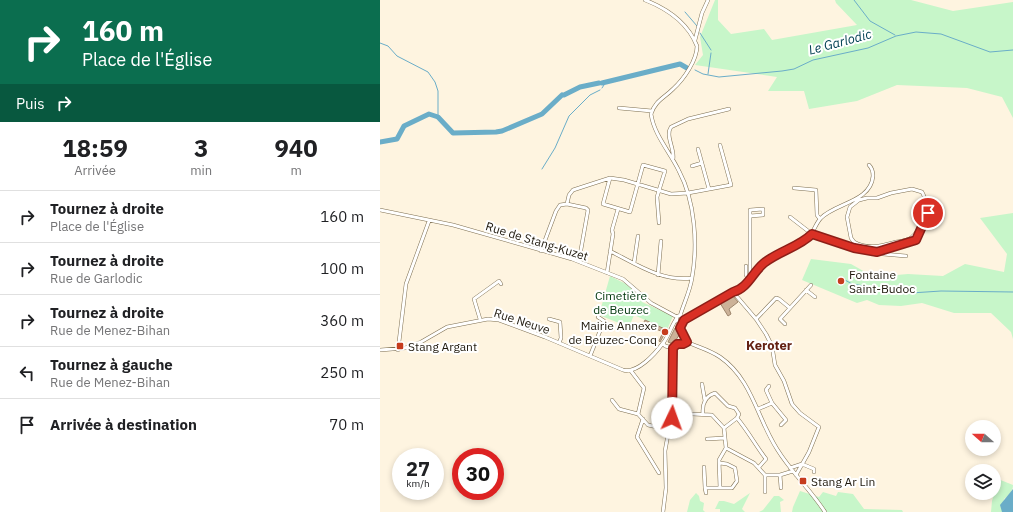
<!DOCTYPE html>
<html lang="fr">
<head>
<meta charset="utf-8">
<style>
	:root { --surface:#fff; --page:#f2f2f2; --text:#202124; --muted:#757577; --line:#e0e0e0 }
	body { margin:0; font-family:"IBM Plex Sans",sans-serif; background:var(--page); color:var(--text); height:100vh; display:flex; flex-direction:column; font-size:15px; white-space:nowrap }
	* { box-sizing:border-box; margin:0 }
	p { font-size:13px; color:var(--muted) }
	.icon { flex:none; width:22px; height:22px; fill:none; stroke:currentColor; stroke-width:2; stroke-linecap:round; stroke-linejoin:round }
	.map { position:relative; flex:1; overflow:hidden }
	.sheet { display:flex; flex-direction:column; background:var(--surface); width:380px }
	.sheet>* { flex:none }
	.banner { background:#0b6e4f; color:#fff; overflow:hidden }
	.needle { width:26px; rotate:291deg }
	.tools { position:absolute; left:585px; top:420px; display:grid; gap:8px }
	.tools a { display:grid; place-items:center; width:36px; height:36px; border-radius:50%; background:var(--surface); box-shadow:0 2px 6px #0003; font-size:20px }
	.speed { position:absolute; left:12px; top:448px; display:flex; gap:8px; font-size:20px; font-weight:700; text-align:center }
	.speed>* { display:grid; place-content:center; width:52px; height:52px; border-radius:50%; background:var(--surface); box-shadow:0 2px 6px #0003; line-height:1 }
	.speed small { font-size:10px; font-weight:400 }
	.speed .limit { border:6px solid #d22; background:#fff; color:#111 }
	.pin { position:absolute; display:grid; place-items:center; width:34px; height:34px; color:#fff; margin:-17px; border:2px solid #fff; border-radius:50%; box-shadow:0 1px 4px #0007 }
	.me { position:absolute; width:44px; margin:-22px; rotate:3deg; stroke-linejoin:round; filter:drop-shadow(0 0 3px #0008) }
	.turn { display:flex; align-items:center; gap:14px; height:84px; padding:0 16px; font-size:18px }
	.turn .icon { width:52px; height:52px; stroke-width:2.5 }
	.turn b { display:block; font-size:28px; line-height:34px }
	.then { display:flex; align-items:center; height:38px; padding:0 16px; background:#0003; gap:8px; font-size:15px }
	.eta { display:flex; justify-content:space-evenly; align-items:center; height:68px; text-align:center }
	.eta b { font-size:24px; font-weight:700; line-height:28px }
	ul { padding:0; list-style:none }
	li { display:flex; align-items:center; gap:12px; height:52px; padding:0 16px; border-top:1px solid var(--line) }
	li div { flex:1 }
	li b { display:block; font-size:15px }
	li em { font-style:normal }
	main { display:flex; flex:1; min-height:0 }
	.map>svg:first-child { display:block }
	.green { fill:#c7f6c9 }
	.water { fill:#6aadc8 }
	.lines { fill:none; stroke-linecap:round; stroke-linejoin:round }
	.stream { stroke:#6aadc8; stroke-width:1 }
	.river { stroke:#6aadc8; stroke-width:5 }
	.building { fill:#ccb298; stroke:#9e866d }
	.street-casing { stroke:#7e6f51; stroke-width:4 }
	.street { stroke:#fff; stroke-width:3 }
	.route-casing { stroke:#8d1f18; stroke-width:10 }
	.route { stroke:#d93025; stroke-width:7 }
	.poi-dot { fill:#c63c1d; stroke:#fff; stroke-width:1.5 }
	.labels { text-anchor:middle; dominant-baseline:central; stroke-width:4; stroke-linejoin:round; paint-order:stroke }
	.street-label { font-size:12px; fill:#1f190d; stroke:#fff }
	.poi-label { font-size:12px; fill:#1f190d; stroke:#fff; text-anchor:start }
	.park-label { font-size:12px; fill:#02370d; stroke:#fff }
	.water-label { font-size:13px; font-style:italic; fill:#024053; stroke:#fff }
	.neighbourhood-label { font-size:13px; font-weight:bold; fill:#642113; stroke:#fff }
</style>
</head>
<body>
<main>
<section class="sheet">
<div class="banner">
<div class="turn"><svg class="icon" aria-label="right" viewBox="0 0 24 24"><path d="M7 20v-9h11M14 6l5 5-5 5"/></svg><div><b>160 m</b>Place de l'Église</div></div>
<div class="then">Puis<svg class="icon" aria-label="right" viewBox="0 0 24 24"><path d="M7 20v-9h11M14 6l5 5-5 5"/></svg></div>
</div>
<div class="eta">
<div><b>18:59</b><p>Arrivée</p></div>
<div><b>3</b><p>min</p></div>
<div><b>940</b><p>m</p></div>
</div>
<ul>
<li><svg class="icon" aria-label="right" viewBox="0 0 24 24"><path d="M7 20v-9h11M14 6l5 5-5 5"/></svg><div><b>Tournez à droite</b><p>Place de l'Église</p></div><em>160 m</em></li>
<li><svg class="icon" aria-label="right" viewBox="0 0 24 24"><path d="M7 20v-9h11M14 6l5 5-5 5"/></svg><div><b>Tournez à droite</b><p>Rue de Garlodic</p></div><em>100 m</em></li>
<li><svg class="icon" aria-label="right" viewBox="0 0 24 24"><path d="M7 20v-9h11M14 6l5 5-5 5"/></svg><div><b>Tournez à droite</b><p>Rue de Menez-Bihan</p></div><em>360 m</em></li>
<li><svg class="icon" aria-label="left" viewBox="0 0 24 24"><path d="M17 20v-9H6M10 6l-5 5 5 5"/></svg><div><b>Tournez à gauche</b><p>Rue de Menez-Bihan</p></div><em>250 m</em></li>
<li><svg class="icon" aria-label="arrive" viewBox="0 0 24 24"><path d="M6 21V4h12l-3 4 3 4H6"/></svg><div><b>Arrivée à destination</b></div><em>70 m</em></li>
</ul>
</section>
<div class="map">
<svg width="633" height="512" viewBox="0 0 633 512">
	<rect width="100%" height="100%" fill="#fef4e0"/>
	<!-- green -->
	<path class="green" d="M335,0H338V20L351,34L384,29L392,40L477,25L456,3L455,0H531L573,11L633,2V118L622,97L587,88L517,85L477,101L429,109L424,91H388L397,77L315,65L323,55L320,37Z
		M633,213V339L631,332L611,313H574L542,303L521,306L499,305L487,300L477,303L422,280L431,259L471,264L494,277L528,274L563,276L585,264L624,272L627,254L600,218Z
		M230,276L246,284L263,299L262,302L293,316L287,330L254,315L249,327L219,315Z
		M618,479L633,485C633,491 629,495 624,499L622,512H611L612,501Z
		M420,491L439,497L443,492L456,496L458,492L473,494L484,509L522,510L523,512H412L413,507Z
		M316,493L319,496L320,501L324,503L323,510L325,512H307L310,500Z
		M370,493L362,509L365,512H340V509H335L339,501H344L354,504Z
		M394,496H399L404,500L400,502L401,512H379L383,510Z"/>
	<!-- water -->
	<path class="water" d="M633,489V512H622L620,505Z"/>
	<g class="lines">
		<!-- stream -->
		<path class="stream" d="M474,0L490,21L515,35
			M305,12L317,26
			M320,33L331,50
			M0,43L8,46L17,56L48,72L55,82L58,91V117
			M315,70L323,74L339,77L402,71L414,69L433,60L488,48L516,36L536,32L561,34L610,52L633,50
			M328,74L331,53
			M222,88L226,82
			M162,169L175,148L189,116L210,95L220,90
			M465,280L472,284L502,289
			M506,290L531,293L561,291L633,292"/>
		<!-- river -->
		<path class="river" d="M222,83L300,64L307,68
			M184,95L200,87L219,83
			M0,142L17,139L24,126L49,114L58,117L73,133L116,132L122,131L162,114L182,95"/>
	</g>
	<!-- building -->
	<path class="building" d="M353,296L358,302L349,309L351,314L348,316L340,303Z
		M265,320L287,330L280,342L279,341L283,332L276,329V331L272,329L271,331L264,327L266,324L264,322Z
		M295,328L300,334L293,344L288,342Z"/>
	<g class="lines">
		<!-- street casing -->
		<g class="street-casing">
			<path id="street" d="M265,0C288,9 308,23 317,46C317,60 304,79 293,89C284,98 275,101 271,114C274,135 290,152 299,171C315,201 318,244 312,278C310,291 304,303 300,316
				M315,40L322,13L328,0
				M239,108L272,111
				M318,149L329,189
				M293,159C295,149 285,136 291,127L308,119L349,109
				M312,166L322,163
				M230,178L223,204L250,212L263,165L285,171L277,197L279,223
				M414,188L436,190L437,215L440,219
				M532,189L542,192C550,205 542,229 531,238C526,241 521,241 516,242C501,246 489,250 474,242L471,238L467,217L470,207L479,200L487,198H497L511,193Z
				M187,204L189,195L193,190L230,178L244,180L291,194L308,193L351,185L340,145
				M0,210L73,225L192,259L243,279L271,303L297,317
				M410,217L432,234L487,250L499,251L536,240L548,213
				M161,251L176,211L180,205L187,204L206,208L208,210L200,255
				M230,251C256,264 282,282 312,278
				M499,251L503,254L526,256
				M254,263L258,236
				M366,266V275L370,280
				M227,273L233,234L232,230L238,209
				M278,275L281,241
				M370,280V210L383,209V215L370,216
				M426,290L435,297
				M353,292L376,319L386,334L392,346L395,365L404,381L412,404L420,413L439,427L429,452L416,475
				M296.5 319a3.5 3.5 0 1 1 7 0a3.5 3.5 0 1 1-7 0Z
				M100,319L94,299L119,281L121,284
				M169,319L180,322L181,338L179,343
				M376,319L396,298L399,299L410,308
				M304,320L353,292L361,290L385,263L427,239C434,233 435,224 441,218C455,203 491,202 493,176C493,172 492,168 489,165
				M301,322L300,328L307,342
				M405,324L400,319L431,285
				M307,342C318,347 330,350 340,357C372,379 377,418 397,449C411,472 431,490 445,512
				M283,343L285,346L293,348
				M293,348L297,344H303L307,342
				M0,350L25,348L41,342L67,327L108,319L119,320L165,337L243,370C257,374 275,354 283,343C289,336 291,326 297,318
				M18,350L26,284L49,221
				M210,356L224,321L218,317
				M251,371L264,388L258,414
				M322,384L325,401
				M389,386L386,390L392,403L406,420L401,425
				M232,400L239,409L258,414L268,425L290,430
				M378,409L392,403
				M293,413L332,415L344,428L346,448
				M323,414C322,405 325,396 335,393L348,406L355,408L359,414L357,418L344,428
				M357,418C368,431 376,446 386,459L379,467
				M263,419L257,437L279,473
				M327,439L345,438
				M346,448L374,463L385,475H400L413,471
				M422,464L434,469V472
				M324,467L325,488
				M410,468L422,464
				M400,475L401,488
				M340,488L339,460L346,448
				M385,492V475
				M326,493L325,488H352L357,481L355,468L347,464L340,463
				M283,512L286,488L285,451L293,407V348"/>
		</g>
		<!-- street -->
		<use href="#street" class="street"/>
	</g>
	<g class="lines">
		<!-- route casing -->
		<g class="route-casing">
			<path id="route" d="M292,418L293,348L297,344H303L307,342L300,328L304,320L353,292C368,288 372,273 384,263C399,251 419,247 432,234L474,248L497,252L536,240L548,213"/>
		</g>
		<!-- route -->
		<use href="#route" class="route"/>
	</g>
	<!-- markers -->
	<g class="poi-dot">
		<circle cx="461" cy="281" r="4"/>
		<circle cx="285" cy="332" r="4"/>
		<rect x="16" y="342" width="8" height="8" rx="2"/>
		<rect x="419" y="477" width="8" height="8" rx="2"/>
	</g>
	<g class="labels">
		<!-- street labels -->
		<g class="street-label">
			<text transform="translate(157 241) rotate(17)">Rue de Stang-Kuzet</text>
			<text transform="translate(142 321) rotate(18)">Rue Neuve</text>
		</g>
		<!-- poi labels -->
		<g class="poi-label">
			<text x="469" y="274">Fontaine<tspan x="469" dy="14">Saint-Budoc</tspan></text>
			<text x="277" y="325" text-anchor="end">Mairie Annexe<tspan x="277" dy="14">de Beuzec-Conq</tspan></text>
			<text x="28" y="346">Stang Argant</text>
			<text x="431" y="481">Stang Ar Lin</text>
		</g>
		<!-- park labels -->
		<g class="park-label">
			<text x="241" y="295">Cimetière<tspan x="241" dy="14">de Beuzec</tspan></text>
		</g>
		<!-- water labels -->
		<g class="water-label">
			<text transform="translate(460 42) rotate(-15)">Le Garlodic</text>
		</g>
		<!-- neighbourhood labels -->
		<g class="neighbourhood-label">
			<text x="389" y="345">Keroter</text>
		</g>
	</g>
</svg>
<div class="tools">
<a><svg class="needle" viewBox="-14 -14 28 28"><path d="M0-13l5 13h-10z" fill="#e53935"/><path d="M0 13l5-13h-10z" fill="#757577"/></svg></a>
<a><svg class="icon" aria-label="layers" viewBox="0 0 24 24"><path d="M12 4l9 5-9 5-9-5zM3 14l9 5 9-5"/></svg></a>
</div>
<div class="speed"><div>27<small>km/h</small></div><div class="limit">30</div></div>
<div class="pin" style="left:548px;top:213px;background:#d93025"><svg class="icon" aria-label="arrive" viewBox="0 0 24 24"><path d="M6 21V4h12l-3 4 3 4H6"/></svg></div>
<svg class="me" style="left:292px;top:418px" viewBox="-20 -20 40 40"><circle r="19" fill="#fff"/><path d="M0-13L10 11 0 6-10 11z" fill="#d93025"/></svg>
</div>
</main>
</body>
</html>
